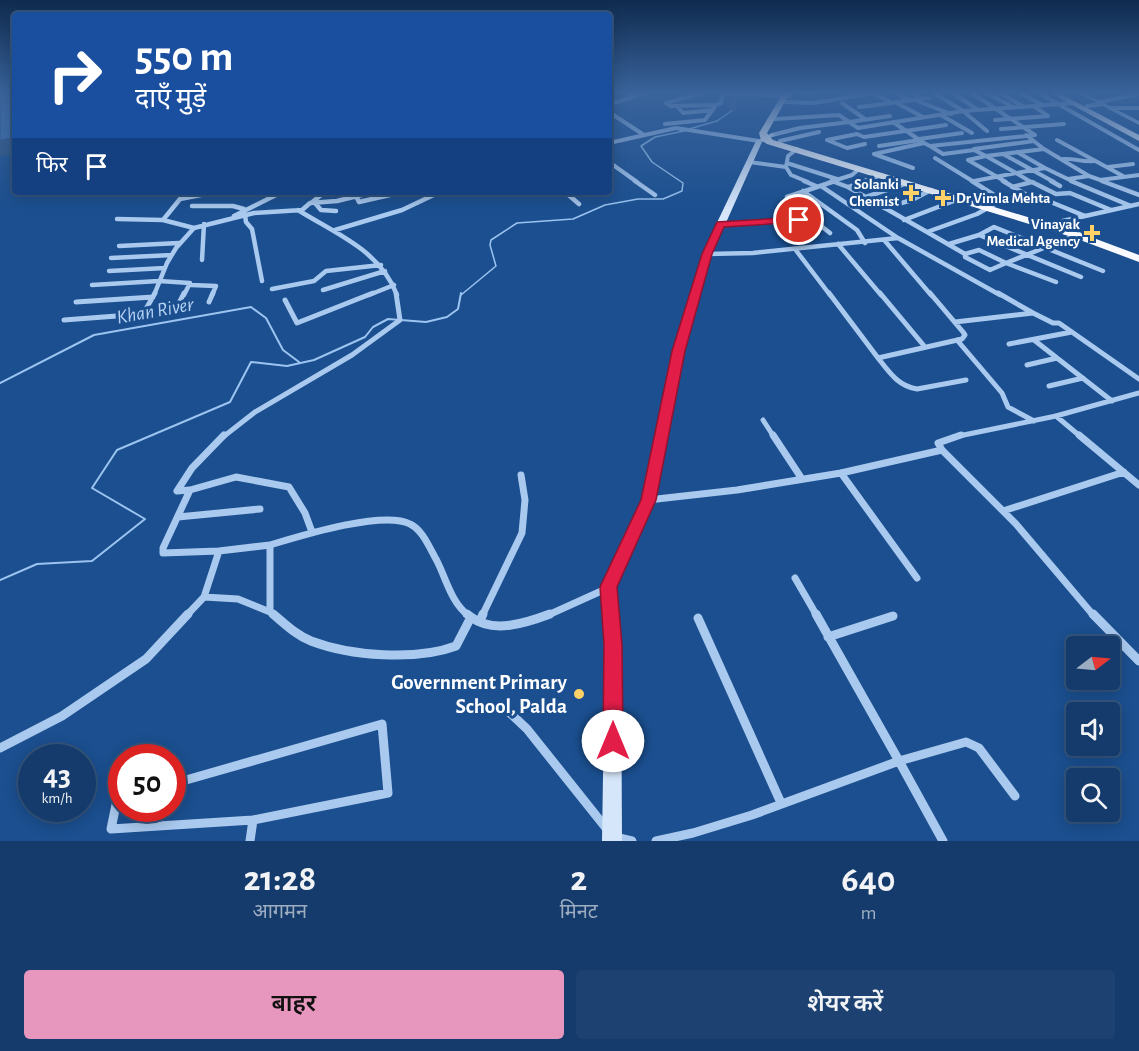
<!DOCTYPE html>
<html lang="hi">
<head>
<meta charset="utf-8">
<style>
	:root { --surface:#143b6b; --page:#1d4271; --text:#f1f3f6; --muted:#9dadc1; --line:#33557e; --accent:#e797bd }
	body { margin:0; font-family:"Alegreya Sans","Noto Sans Devanagari",sans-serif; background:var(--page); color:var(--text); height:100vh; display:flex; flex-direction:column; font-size:22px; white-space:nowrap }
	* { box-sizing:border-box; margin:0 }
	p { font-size:20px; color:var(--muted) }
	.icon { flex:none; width:33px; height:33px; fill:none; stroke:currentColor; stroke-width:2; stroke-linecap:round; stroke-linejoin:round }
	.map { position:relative; height:841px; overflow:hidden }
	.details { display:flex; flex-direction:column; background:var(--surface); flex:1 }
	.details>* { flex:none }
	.guide { position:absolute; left:12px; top:12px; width:600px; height:183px; border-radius:6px; box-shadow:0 3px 15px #0003,0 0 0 2px var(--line); background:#1a4fa0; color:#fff; overflow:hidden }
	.needle { width:39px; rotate:74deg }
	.controls { position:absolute; left:1066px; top:636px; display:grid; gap:12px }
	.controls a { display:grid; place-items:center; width:54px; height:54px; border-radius:6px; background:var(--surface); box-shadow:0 3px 15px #0003,0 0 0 2px var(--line); font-size:30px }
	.speed { position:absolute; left:18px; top:744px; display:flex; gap:12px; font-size:30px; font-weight:700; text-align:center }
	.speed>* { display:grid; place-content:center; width:78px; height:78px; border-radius:50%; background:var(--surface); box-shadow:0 3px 15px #0003,0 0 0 2px var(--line); line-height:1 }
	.speed small { font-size:15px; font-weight:400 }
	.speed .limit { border:9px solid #d22; background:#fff; color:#111 }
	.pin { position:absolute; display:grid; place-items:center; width:51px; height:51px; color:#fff; margin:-26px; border:3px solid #fff; border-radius:50%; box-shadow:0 2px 6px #0007 }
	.me { position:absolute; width:66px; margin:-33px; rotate:0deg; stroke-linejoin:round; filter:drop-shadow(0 0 4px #0008) }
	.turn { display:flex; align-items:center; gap:21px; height:126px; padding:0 24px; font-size:27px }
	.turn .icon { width:78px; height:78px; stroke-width:2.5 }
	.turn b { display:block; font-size:42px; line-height:51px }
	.then { display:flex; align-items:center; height:57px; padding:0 24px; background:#0003; gap:12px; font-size:22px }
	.eta { display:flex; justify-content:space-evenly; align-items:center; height:102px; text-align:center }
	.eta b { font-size:36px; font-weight:600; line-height:42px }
	.cta { display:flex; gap:12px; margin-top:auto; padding:12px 24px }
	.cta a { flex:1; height:69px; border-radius:6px; background:var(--accent); color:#111; font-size:24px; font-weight:600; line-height:69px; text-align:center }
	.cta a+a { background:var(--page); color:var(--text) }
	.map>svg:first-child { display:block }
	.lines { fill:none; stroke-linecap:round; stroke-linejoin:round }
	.stream-far1 { stroke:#9cc4f0; stroke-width:1.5 }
	.stream { stroke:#9cc4f0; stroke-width:2 }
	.river { fill:#3c6290; fill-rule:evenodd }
	.minor-far4 { stroke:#a9c9ee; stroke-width:4 }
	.minor-far3 { stroke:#a9c9ee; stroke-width:4.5 }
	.minor-far2 { stroke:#a9c9ee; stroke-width:5 }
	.minor-far1 { stroke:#a9c9ee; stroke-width:7 }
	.minor { stroke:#a9c9ee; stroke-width:9 }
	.tertiary { fill:#a9c9ee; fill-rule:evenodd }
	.secondary { fill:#d6e6fa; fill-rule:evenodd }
	.primary { fill:#f0f6ff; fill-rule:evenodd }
	.trunk { fill:#f8faff; fill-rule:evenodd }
	.shaded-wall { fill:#305480 }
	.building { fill:#4478b7; stroke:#305480; stroke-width:1.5 }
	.route { fill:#e11d48; stroke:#92132f; stroke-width:1.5 }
	.poi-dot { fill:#ffd166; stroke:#1b4f8f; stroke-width:2 }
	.labels { text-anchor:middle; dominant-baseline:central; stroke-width:6; stroke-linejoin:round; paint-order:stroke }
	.far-poi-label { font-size:15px; font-weight:bold; fill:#fff; stroke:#1b4f8f; text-anchor:end }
	.water-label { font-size:20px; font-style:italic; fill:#b5d3f5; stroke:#1b4f8f }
	.near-poi-label { font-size:21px; font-weight:bold; fill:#fff; stroke:#1b4f8f; text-anchor:end }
</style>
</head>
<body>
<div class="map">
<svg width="1139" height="841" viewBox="0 0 1139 841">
	<rect width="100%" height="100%" fill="#1b4f8f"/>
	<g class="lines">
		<!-- stream-far1 -->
		<path class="stream-far1" d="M689,129L717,121L733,110
			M461,295L496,266L490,245L491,240L517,223L573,219L605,205L638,199H663L682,191L683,183L652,162L641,146L655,137L684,131"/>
		<!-- stream -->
		<path class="stream" d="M0,383L94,335L251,307L266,318L283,350L299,362
			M0,580L37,564L92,561L145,519L92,488L117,450L230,402L251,362L287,366L314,360L365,337L373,327L388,319L426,322L447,317L458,309L461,293"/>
		<!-- river -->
		<path class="river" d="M726,93H734L738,97L736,112L729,110L730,97Z"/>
		<!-- minor-far4 -->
		<path class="minor-far4" d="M702,93L666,103L671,106L716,105
			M722,93L790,96
			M800,93H816
			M896,93L909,100
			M911,93L921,98
			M934,93L963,111L987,131
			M953,93L978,110
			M987,93L1013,107
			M1000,93L1024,107
			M1021,93L1042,105
			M1039,93L1139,150
			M631,96L651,93
			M915,100L951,114
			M785,102L814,103L873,93L892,103
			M1099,102L1139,94
			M842,103L865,119
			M609,104L631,98L629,93
			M677,106L683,113L713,110
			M1087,106L1103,104
			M859,107L892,103
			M1110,108H1139
			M609,112L644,135
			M941,115L972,133
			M923,117L895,102L928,98
			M775,119L839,115L849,122L890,116
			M995,120L1048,116L1034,106
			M893,122L924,143L874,154L913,168
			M665,124L705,120L716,105L721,103L723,93
			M1001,129L1064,124
			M772,135L800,128L849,122L858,128L963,111L1074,103
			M919,139L962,133
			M1057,140L1123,176
			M780,141L819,132
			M609,143L676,128L759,141
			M924,143L930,146L1035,135L972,93
			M865,144L847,148L827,140L857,134L864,137L946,125
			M879,146L919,140
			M930,146L943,154L974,150L986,156L1044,149L1026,135
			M797,149L788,156L786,167L791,175L808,182
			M974,149L1034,141
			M1044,149L1089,176
			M1017,152L1045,168
			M1003,154L1054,182
			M935,158L974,182
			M1063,159C1073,158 1082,162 1094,161
			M609,162L637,182
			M749,162L786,167
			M787,163L837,179
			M1108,167L1133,164
			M1068,179L1089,176L1106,182
			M1100,180L1139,175
			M832,181L836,182
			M974,181L1016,173L1031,182
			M830,182L852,175L859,169
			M861,182L882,175
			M1006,182L968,160L986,156L1016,173L1045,168L1074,182
			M1030,182H1033"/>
		<!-- minor-far3 -->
		<path class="minor-far3" d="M635,181L655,195
			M804,181L816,186
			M832,181L848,187L927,232L977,214L1002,200L972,181
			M1003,181L1025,194
			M1051,181L1060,186
			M1071,181L1131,206
			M1102,181L1139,195
			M821,186L898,238
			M848,187L865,181
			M1012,187L1032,182L1056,194L1070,193L1111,210
			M803,191L857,230L865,243
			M565,192L579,204
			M356,196L359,202L403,192
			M787,197L835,181
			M787,197L812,219
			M866,197L907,183
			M1041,198L1085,216
			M311,203L325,192
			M315,203L321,210L336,211
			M192,206H233L244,209
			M884,208L912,200L931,190
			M298,210C336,234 380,250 397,295
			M245,215L246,222L252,229L262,281
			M234,216L282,192
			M117,219L163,220L194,228
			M163,220L180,199L216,192
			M904,220L959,199
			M720,224L812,219L830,233
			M1045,225L1139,204
			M335,230L402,210L440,192
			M927,232L965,254
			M979,235L1081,277
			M885,241L931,295
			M838,244L881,295
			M949,244L979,235L994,227L1103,271
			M119,246L179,243
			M795,249L830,295
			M979,250L1006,263L990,270L965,257V254Z
			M707,254L753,253L898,238L1000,295
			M111,258L172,255
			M202,260L204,224
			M109,271L165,268
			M1056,282L1006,263L1079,234
			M92,285L159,281L190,283L184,295
			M191,285L216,286L212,295
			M272,289L314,281L326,271L381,265
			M323,290L385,271
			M154,295L167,263L176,248L194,228L254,213L302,210L310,203L337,201L374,192
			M369,295L394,285"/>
		<!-- minor-far2 -->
		<path class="minor-far2" d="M829,293L878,358L962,339L965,335L963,332L930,293
			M880,293L925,347
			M285,300L297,323L373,293
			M76,302L153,297
			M209,302L213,293
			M175,311L184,293
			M1033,313L1053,323H1059L1139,379
			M142,316L155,293
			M64,320L143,314
			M955,322L1033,313L998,293
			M957,340L1002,393L1008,407L1034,421
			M1034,340L1112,401
			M1009,344L1072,332
			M878,358C889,372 898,386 917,389L966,380
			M1027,365L1057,358
			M1049,386L1083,378
			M1056,416L1081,437
			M763,420L774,437
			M223,437L255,412L352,355L400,320L396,293
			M954,437L1056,416L1139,393"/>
		<!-- minor-far1 -->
		<path class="minor-far1" d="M224,435L192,468L177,491L190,490L163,548V553L219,551L204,597L238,599L270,612
			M773,435L802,479
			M1079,435L1139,485
			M942,450L938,443L961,435
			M841,473L917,578
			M190,490L236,477L289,487L305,513L312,532
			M648,500L737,490L841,473L942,450L1016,524L1094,616
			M1003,511L1124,472
			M178,517L260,509
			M219,551L270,545
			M795,578L817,616
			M186,616L204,597
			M275,616L270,612V545C300,536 383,510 410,524C423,530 430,549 437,561C447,581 451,602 469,616
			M482,616L522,533L525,500L521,475
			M546,616L608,588"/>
		<!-- minor -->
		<path class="minor" d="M273,614C285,624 296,635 311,641C350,656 416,661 456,646L471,617
			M467,614L471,617
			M1093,614L1139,661
			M471,617C493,634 526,623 550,614
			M698,618L781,803
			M480,621L483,614
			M828,637L893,616
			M510,713L527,729L606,828
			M0,748L62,716L146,659L188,614
			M122,799L117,800L111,829L253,820L388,793L382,724L172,784
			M615,837L632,841
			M250,841L253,820
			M656,841L693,833L752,815L899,761L816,614
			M943,841L899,761L966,742L979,748L1015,796"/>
		<!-- tertiary -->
		<path class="tertiary" d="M1078,93H1084L1139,121V125Z"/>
		<!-- secondary -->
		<path class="secondary" d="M772,133L775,135L774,136L762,142L712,254L684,351L655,500L615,587L621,645L622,841H602L605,645L601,587L641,500L674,351L702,254L756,141Z"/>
		<!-- primary -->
		<path class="primary" d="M1050,93H1059L1139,135V141Z"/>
		<!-- trunk -->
		<path class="trunk" d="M783,93H790L767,133L773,140L1080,233L1139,255V262L1072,237L767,144L761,140L759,133Z"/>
	</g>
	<!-- shaded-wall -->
	<path class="shaded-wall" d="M15,138V154L0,156V140Z"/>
	<!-- building -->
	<path class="building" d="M0,93H15V138L0,140Z"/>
	<!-- sky -->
	<linearGradient id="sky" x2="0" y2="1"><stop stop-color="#0f2b4f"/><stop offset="0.44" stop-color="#39639b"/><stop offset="1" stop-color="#39639b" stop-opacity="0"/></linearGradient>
	<rect width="1139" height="210" fill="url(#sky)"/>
	<!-- route -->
	<path class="route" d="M799,217L802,218V222L724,227L712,254L685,351L656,500L617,587L622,645L623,741L620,748L613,751L606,748L603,741L604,645L600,587L641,500L672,351L702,254L717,222Z"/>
	<!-- markers -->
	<g class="poi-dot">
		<path d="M908 184h6v6h6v6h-6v6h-6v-6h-6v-6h6z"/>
		<path d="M940 189h6v6h6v6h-6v6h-6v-6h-6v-6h6z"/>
		<path d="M1089 224h6v6h6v6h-6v6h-6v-6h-6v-6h6z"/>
		<circle cx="579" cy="694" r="6"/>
	</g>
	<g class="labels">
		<!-- far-poi labels -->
		<g class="far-poi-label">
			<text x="899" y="184">Solanki<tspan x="899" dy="17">Chemist</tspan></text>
			<text x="956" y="198" text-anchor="start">Dr Vimla Mehta</text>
			<text x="1080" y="224">Vinayak<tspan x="1080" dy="17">Medical Agency</tspan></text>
		</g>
		<!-- water labels -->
		<g class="water-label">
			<text transform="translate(155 311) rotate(-10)">Khan River</text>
		</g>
		<!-- near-poi labels -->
		<g class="near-poi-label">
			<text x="567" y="682">Government Primary<tspan x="567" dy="24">School, Palda</tspan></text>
		</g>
	</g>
</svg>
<div class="controls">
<a><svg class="needle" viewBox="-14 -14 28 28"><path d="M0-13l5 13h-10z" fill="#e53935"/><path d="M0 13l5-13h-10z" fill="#9dadc1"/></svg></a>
<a><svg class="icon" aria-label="sound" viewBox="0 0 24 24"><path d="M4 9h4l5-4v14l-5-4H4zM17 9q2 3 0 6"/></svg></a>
<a><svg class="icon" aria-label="search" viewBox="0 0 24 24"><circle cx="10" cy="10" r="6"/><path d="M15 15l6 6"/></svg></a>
</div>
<div class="speed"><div>43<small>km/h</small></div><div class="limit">50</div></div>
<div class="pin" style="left:799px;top:220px;background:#d93025"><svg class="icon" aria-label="arrive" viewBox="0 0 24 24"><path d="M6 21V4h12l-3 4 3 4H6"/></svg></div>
<svg class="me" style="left:613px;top:741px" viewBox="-20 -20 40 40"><circle r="19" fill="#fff"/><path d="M0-13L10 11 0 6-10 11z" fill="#e11d48"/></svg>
<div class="guide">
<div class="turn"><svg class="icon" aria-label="right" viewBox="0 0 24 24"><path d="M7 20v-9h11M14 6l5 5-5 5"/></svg><div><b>550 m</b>दाएँ मुड़ें</div></div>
<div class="then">फिर<svg class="icon" aria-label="arrive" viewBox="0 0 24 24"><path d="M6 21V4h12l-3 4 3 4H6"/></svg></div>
</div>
</div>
<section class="details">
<div class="eta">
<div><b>21:28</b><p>आगमन</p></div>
<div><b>2</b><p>मिनट</p></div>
<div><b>640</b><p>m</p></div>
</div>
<div class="cta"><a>बाहर</a><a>शेयर करें</a></div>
</section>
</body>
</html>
